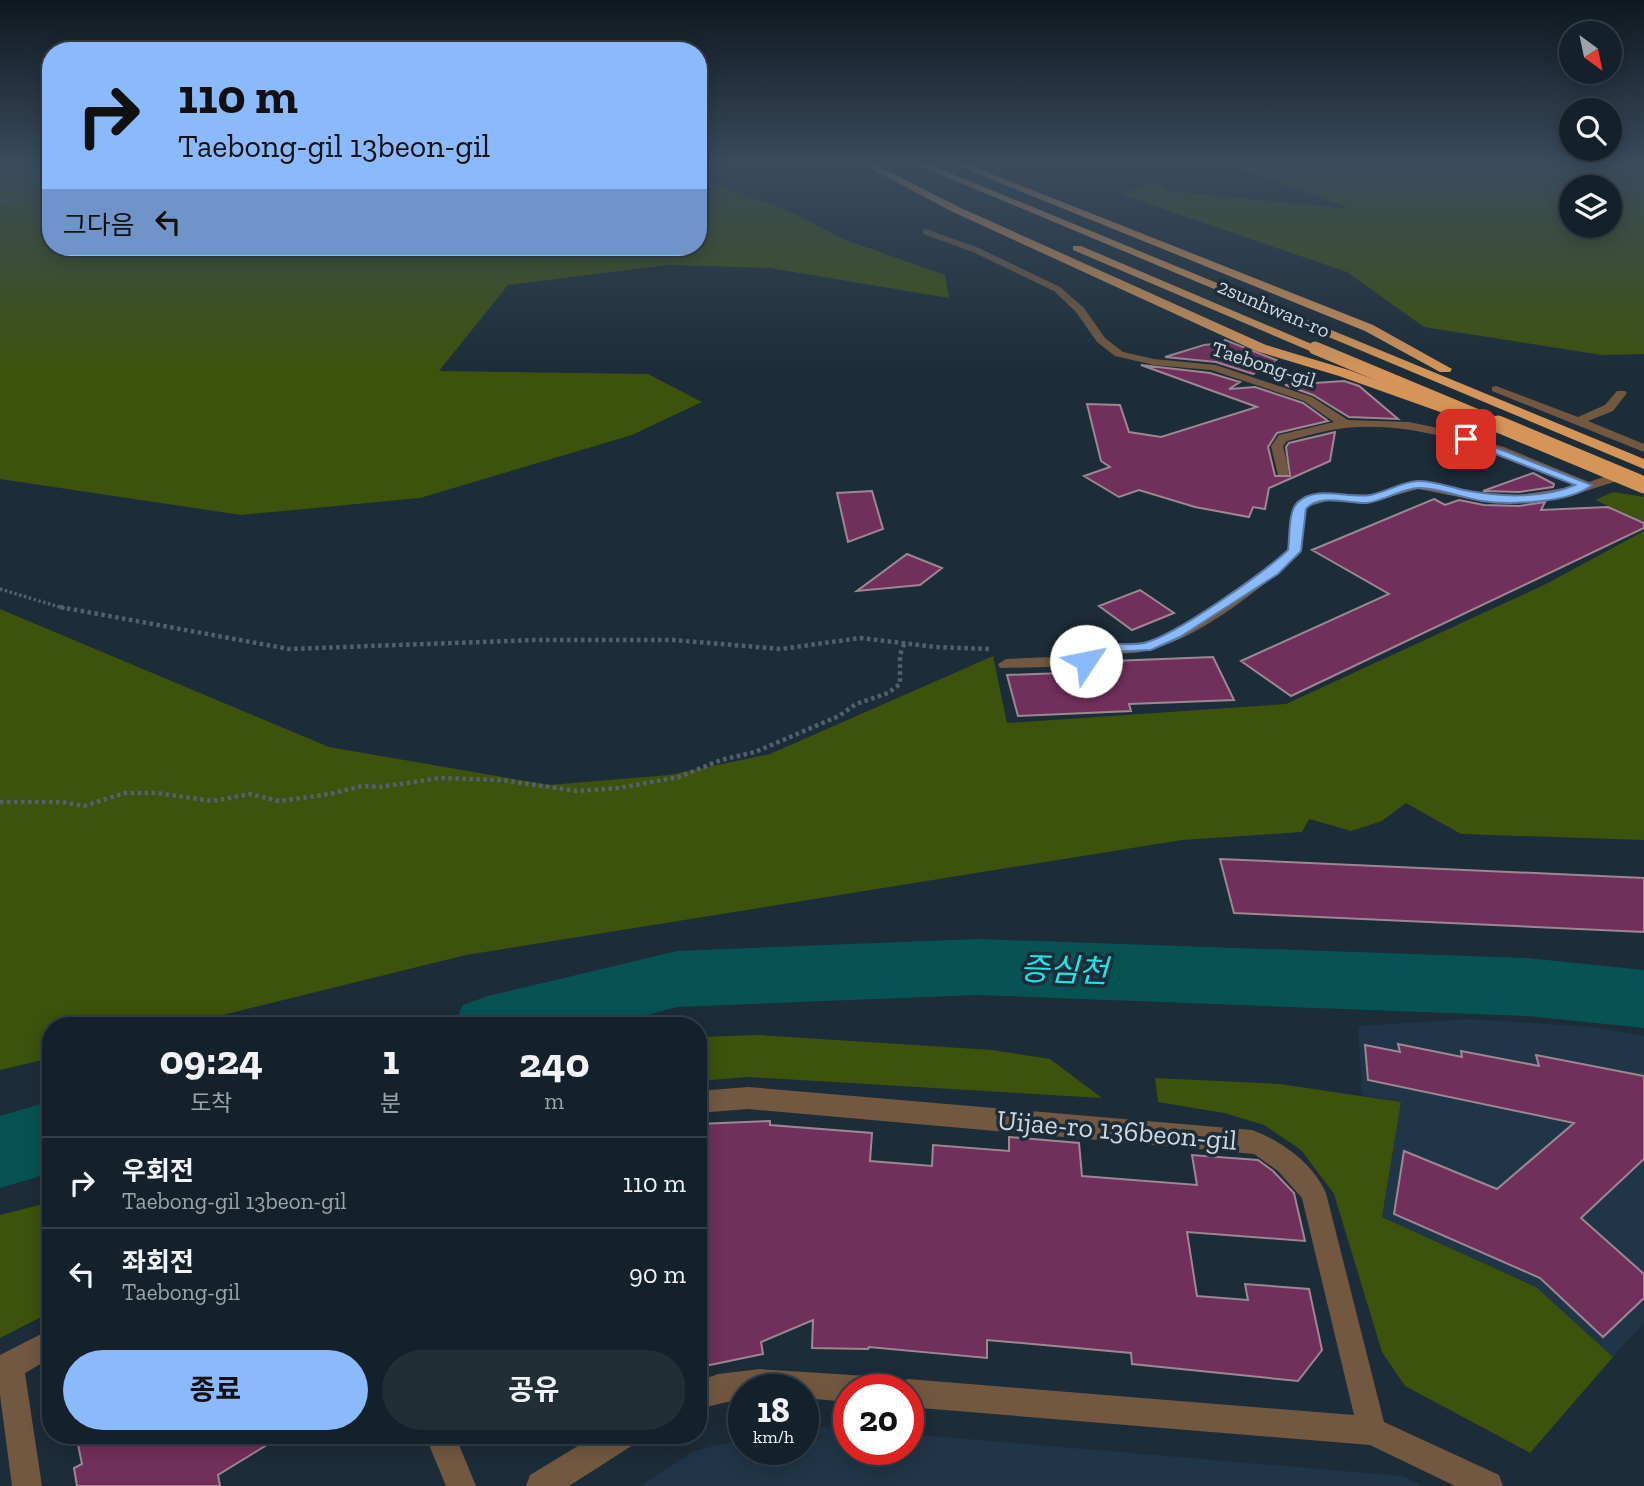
<!DOCTYPE html>
<html lang="ko">
<head>
<meta charset="utf-8">
<style>
	:root { --surface:#15212a; --page:#222e36; --text:#f1f3f6; --muted:#9da3a8; --line:#343e47; --accent:#8abafc }
	body { margin:0; font-family:"Zilla Slab","Noto Sans KR",serif; background:var(--page); color:var(--text); height:100vh; display:flex; flex-direction:column; font-size:26px; white-space:nowrap }
	* { box-sizing:border-box; margin:0 }
	p { font-size:23px; color:var(--muted) }
	.icon { flex:none; width:38px; height:38px; fill:none; stroke:currentColor; stroke-width:2; stroke-linecap:round; stroke-linejoin:round }
	.map { position:relative; flex:1; overflow:hidden }
	.sheet { position:absolute; left:42px; top:1017px; width:665px; height:427px; display:flex; flex-direction:column; background:var(--surface); border-radius:28px; box-shadow:0 4px 18px #0003,0 0 0 2px var(--line) }
	.sheet>* { flex:none }
	.hud { position:absolute; left:42px; top:42px; width:665px; height:214px; border-radius:28px; box-shadow:0 4px 18px #0003,0 0 0 2px var(--line); background:#8abafc; color:#111; overflow:hidden }
	.needle { width:46px; rotate:147deg }
	.buttons { position:absolute; left:1559px; top:21px; display:grid; gap:14px }
	.buttons a { display:grid; place-items:center; width:63px; height:63px; border-radius:50%; background:var(--surface); box-shadow:0 4px 18px #0003,0 0 0 2px var(--line); font-size:35px }
	.speed { position:absolute; left:728px; top:1374px; display:flex; gap:14px; font-size:35px; font-weight:700; text-align:center }
	.speed>* { display:grid; place-content:center; width:91px; height:91px; border-radius:50%; background:var(--surface); box-shadow:0 4px 18px #0003,0 0 0 2px var(--line); line-height:1 }
	.speed small { font-size:18px; font-weight:400 }
	.speed .limit { border:10px solid #d22; background:#fff; color:#111 }
	.pin { position:absolute; display:grid; place-items:center; width:60px; height:60px; color:#fff; margin:-30px; border-radius:14px; box-shadow:0 4px 10px #0006 }
	.me { position:absolute; width:77px; margin:-38px; rotate:56deg; stroke-linejoin:round; filter:drop-shadow(0 0 5px #0008) }
	.turn { display:flex; align-items:center; gap:24px; height:147px; padding:0 21px; font-size:32px }
	.turn .icon { width:91px; height:91px; stroke-width:2.5 }
	.turn b { display:block; font-size:49px; line-height:60px }
	.then { display:flex; align-items:center; height:66px; padding:0 21px; background:#0003; gap:14px; font-size:26px }
	.eta { display:flex; justify-content:space-evenly; align-items:center; height:119px; text-align:center }
	.eta b { font-size:42px; font-weight:700; line-height:49px }
	.primary-button { display:flex; gap:14px; margin-top:auto; padding:14px 21px }
	.primary-button a { flex:1; height:80px; border-radius:42px; background:var(--accent); color:#111; font-size:28px; font-weight:700; line-height:80px; text-align:center }
	.primary-button a+a { background:var(--page); color:var(--text) }
	ul { padding:0; list-style:none }
	li { display:flex; align-items:center; gap:21px; height:91px; padding:0 21px; border-top:2px solid var(--line) }
	li div { flex:1 }
	li b { display:block; font-size:26px }
	li em { font-style:normal }
	.map>svg:first-child { display:block }
	.built { fill:#203547 }
	.green { fill:#3d520c; fill-rule:evenodd }
	.lines { fill:none; stroke-linecap:round; stroke-linejoin:round }
	.river { fill:#075253; fill-rule:evenodd }
	.building { fill:#712f5b; stroke:#9c8793; stroke-width:2 }
	.path-far2 { stroke:#53616c; stroke-width:2; stroke-dasharray:2 2; stroke-linecap:butt }
	.path-far1 { stroke:#53616c; stroke-width:3.5; stroke-dasharray:2.5 2.5; stroke-linecap:butt }
	.path { stroke:#53616c; stroke-width:4.5; stroke-dasharray:3.5 3.5; stroke-linecap:butt }
	.minor { fill:#725841; fill-rule:evenodd }
	.highway { fill:#d59559; fill-rule:evenodd }
	.highway-bridge-far1 { stroke:#d59559; stroke-width:13 }
	.highway-bridge { stroke:#d59559; stroke-width:17 }
	.route { fill:#8abafc; stroke:#5a79a4; stroke-width:2 }
	.labels { text-anchor:middle; dominant-baseline:central; stroke-width:7; stroke-linejoin:round; paint-order:stroke }
	.far-street-label { font-size:21px; fill:#cfd8e1; stroke:#1c2c38 }
	.near-street-label { font-size:28px; fill:#cfd8e1; stroke:#1c2c38 }
	.near-water-label { font-size:32px; font-style:italic; fill:#1ee4e7; stroke:#1c2c38 }
</style>
</head>
<body>
<div class="map">
<svg width="1644" height="1486" viewBox="0 0 1644 1486">
	<rect width="100%" height="100%" fill="#1c2c38"/>
	<!-- built -->
	<path class="built" d="M1471,1019L1592,1027L1644,1036V1322L1613,1357L1536,1287L1382,1217L1401,1102L1362,1095L1358,1026Z
		M803,1425L849,1429V1449H908V1434L1403,1476L1424,1486H640L696,1450L744,1439V1449H803Z"/>
	<!-- green -->
	<path class="green" d="M0,163H51V247H698V178L787,210L843,239L945,275L949,298L770,268L668,265L508,285L439,371L648,374L702,402L632,435L420,498L241,515L0,479Z
		M1224,163H1644V354L1602,355L1424,327L1347,272L1122,195L1154,179L1170,191L1352,209ZM1610,187V226H1572V187Z
		M1613,492L1644,497V522L1595,500Z
		M1644,531V840L1461,834L1406,803L1382,821L1351,831L1309,819L1302,832L1182,840L466,955L182,1025L51,1026V1058L0,1070V609L329,747L549,785L669,775L770,754L993,656L1007,723L1286,704L1546,584Z
		M760,1035L992,1050L1050,1059L1102,1098L748,1077L698,1081V1037Z
		M1155,1078L1280,1084L1401,1102L1382,1217L1536,1287L1613,1357L1530,1453L1405,1386L1382,1352L1334,1194L1301,1150L1264,1125L1224,1113L1158,1102Z
		M51,1202V1312L0,1338V1215Z"/>
	<g class="lines">
		<!-- river -->
		<path class="river" d="M978,939L1527,958L1644,970V1028L1527,1016L978,995L677,1007L607,1026H453L463,1005L488,996L677,951Z
			M51,1101V1173L0,1188V1116Z"/>
	</g>
	<!-- building -->
	<path class="building" d="M1225,340L1276,360L1253,374L1216,362L1165,357L1204,345L1223,343Z
		M1141,365L1210,373L1240,382L1229,389L1255,387L1303,403L1328,421L1277,433L1268,447L1275,476H1290L1286,447L1289,443L1335,432L1330,461L1269,488L1265,509L1253,507L1249,517L1195,507L1139,490L1119,497L1084,476L1110,467L1101,461L1087,404L1120,405L1129,432L1161,437L1257,407Z
		M1344,381L1359,386L1398,419L1349,417L1313,395L1285,385Z
		M1533,473L1554,484L1553,487L1519,492L1483,491Z
		M872,491L883,529L848,542L837,493Z
		M1434,499L1445,505L1459,500L1484,505L1519,506L1545,502L1541,510L1608,507L1644,523V528L1291,696L1241,661L1389,594L1312,550Z
		M907,554L942,568L920,585L857,591Z
		M1140,590L1174,613L1132,630L1099,606Z
		M1213,657L1234,700L1129,704L1131,711L1018,716L1007,675L1116,671L1112,661Z
		M1220,859L1644,878V932L1234,913Z
		M1398,1044L1462,1057L1461,1051L1539,1066L1536,1055L1644,1076V1159L1581,1218L1644,1274V1298L1603,1337L1540,1278L1394,1214L1404,1151L1497,1189L1574,1123L1368,1080L1365,1045L1400,1052Z
		M770,1121V1125L872,1133L870,1161L932,1166L933,1145L1009,1151V1137L1079,1143L1082,1176L1197,1185L1192,1155L1258,1160L1273,1171L1294,1193L1305,1241L1187,1232L1197,1296L1248,1300L1245,1284L1309,1289L1322,1350L1298,1381L1132,1364L1131,1353L987,1340V1358L869,1347L868,1349L812,1348L813,1320L761,1342L763,1354L705,1366L698,1302V1124Z
		M76,1435H283L218,1475L220,1486H77L74,1468L82,1464Z"/>
	<g class="lines">
		<!-- path-far2 -->
		<path class="path-far2" d="M0,201L51,199"/>
		<!-- path-far1 -->
		<path class="path-far1" d="M0,589L66,609"/>
		<!-- path -->
		<path class="path" d="M60,607L289,649L535,640H673L781,649L860,638L936,647L991,649
			M0,802H62L84,806L125,793H157L213,801L250,794L279,801L330,794L362,786L380,787L440,778L501,780L576,791L619,788L679,777L721,760L755,752L839,716L856,704L888,693L900,684V655L904,644"/>
		<!-- minor -->
		<path class="minor" d="M926,229L979,248L1060,287L1084,308L1105,338L1123,352L1154,359L1216,365L1312,397L1348,420L1409,422L1443,429L1504,447L1589,482L1613,474L1630,473L1636,477L1635,480L1614,482L1567,497L1519,503L1484,502L1418,489L1369,503L1327,501L1307,507L1300,554C1260,589 1199,639 1146,651C1129,655 1110,653 1093,653L1094,661L1086,666L1000,668L998,664L1006,659L1077,656L1078,645C1099,639 1122,647 1143,642C1186,633 1254,579 1288,550L1292,509L1297,501L1326,493L1368,495L1418,481L1484,494L1519,495L1576,486C1503,455 1426,420 1345,428C1325,430 1306,436 1287,441L1283,446L1289,472L1288,475H1278L1271,446L1279,435L1334,422L1304,401L1211,370L1154,365L1115,356L1097,342L1076,312L1054,291L973,252L923,234V230Z
			M1496,386L1578,417L1605,405L1617,391H1625L1627,393L1613,411L1588,421L1644,444V452L1492,391V387Z
			M748,1087L1252,1130C1282,1141 1313,1163 1326,1193L1384,1422L1499,1475L1503,1486H1455L1370,1445L908,1407V1390H895L898,1383L908,1379L1354,1415L1302,1198L1278,1171L1254,1154L748,1109L698,1113V1091Z
			M51,1329V1358L25,1373L42,1486H12L0,1395V1355Z
			M760,1369L867,1376L877,1380L881,1390H849V1402L803,1398V1390H744V1398L698,1409V1381L718,1374Z
			M425,1435H455L476,1486H446Z
			M596,1435H638L633,1445L569,1486H526L530,1475Z"/>
		<!-- highway -->
		<path class="highway" d="M860,163H872L961,208L1266,345L1349,370L1455,410L1453,413H1443L1339,376L1256,351L953,212Z
			M913,163H926L1644,459V469Z
			M951,163H964L1373,325L1452,369L1450,372H1440L1365,331Z
			M1073,246H1081L1321,348L1320,351H1310L1073,250Z"/>
		<!-- highway-bridge-far1 -->
		<path class="highway-bridge-far1" d="M1315,348L1502,426"/>
		<!-- highway-bridge -->
		<path class="highway-bridge" d="M1498,424L1644,485"/>
	</g>
	<!-- sky -->
	<linearGradient id="sky" x2="0" y2="1"><stop stop-color="#0f181f"/><stop offset="0.44" stop-color="#3a4b5e"/><stop offset="1" stop-color="#3a4b5e" stop-opacity="0"/></linearGradient>
	<rect width="1644" height="372" fill="url(#sky)"/>
	<!-- route -->
	<path class="route" d="M1466,436L1592,485C1571,503 1509,505 1482,501C1462,498 1440,488 1419,488C1402,488 1385,501 1367,503C1349,504 1319,493 1306,509L1301,551L1278,574L1180,637L1151,650L1092,653L1093,661L1086,666L1079,661V645C1100,640 1123,647 1144,643C1176,635 1263,573 1288,550C1290,537 1288,512 1297,503C1315,484 1349,499 1370,495C1386,492 1401,482 1417,481C1431,480 1450,487 1464,490C1499,497 1542,499 1575,485L1462,441L1460,439Z"/>
	<g class="labels">
		<!-- far-street labels -->
		<g class="far-street-label">
			<text transform="translate(1274 308) rotate(23)">2sunhwan-ro</text>
			<text transform="translate(1264 364) rotate(18)">Taebong-gil</text>
		</g>
		<!-- near-street labels -->
		<g class="near-street-label">
			<text transform="translate(1117 1130) rotate(5)">Uijae-ro 136beon-gil</text>
		</g>
		<!-- near-water labels -->
		<g class="near-water-label">
			<text transform="translate(1064 970) rotate(2)">증심천</text>
		</g>
	</g>
</svg>
<div class="buttons">
<a><svg class="needle" viewBox="-14 -14 28 28"><path d="M0-13l5 13h-10z" fill="#e53935"/><path d="M0 13l5-13h-10z" fill="#9da3a8"/></svg></a>
<a><svg class="icon" aria-label="search" viewBox="0 0 24 24"><circle cx="10" cy="10" r="6"/><path d="M15 15l6 6"/></svg></a>
<a><svg class="icon" aria-label="layers" viewBox="0 0 24 24"><path d="M12 4l9 5-9 5-9-5zM3 14l9 5 9-5"/></svg></a>
</div>
<div class="speed"><div>18<small>km/h</small></div><div class="limit">20</div></div>
<div class="pin" style="left:1466px;top:439px;background:#d93025"><svg class="icon" aria-label="arrive" viewBox="0 0 24 24"><path d="M6 21V4h12l-3 4 3 4H6"/></svg></div>
<svg class="me" style="left:1086px;top:661px" viewBox="-20 -20 40 40"><circle r="19" fill="#fff"/><path d="M0-13L10 11 0 6-10 11z" fill="#8abafc"/></svg>
<div class="hud">
<div class="turn"><svg class="icon" aria-label="right" viewBox="0 0 24 24"><path d="M7 20v-9h11M14 6l5 5-5 5"/></svg><div><b>110 m</b>Taebong-gil 13beon-gil</div></div>
<div class="then">그다음<svg class="icon" aria-label="left" viewBox="0 0 24 24"><path d="M17 20v-9H6M10 6l-5 5 5 5"/></svg></div>
</div>
<section class="sheet">
<div class="eta">
<div><b>09:24</b><p>도착</p></div>
<div><b>1</b><p>분</p></div>
<div><b>240</b><p>m</p></div>
</div>
<ul>
<li><svg class="icon" aria-label="right" viewBox="0 0 24 24"><path d="M7 20v-9h11M14 6l5 5-5 5"/></svg><div><b>우회전</b><p>Taebong-gil 13beon-gil</p></div><em>110 m</em></li>
<li><svg class="icon" aria-label="left" viewBox="0 0 24 24"><path d="M17 20v-9H6M10 6l-5 5 5 5"/></svg><div><b>좌회전</b><p>Taebong-gil</p></div><em>90 m</em></li>
</ul>
<div class="primary-button"><a>종료</a><a>공유</a></div>
</section>
</div>
</body>
</html>
